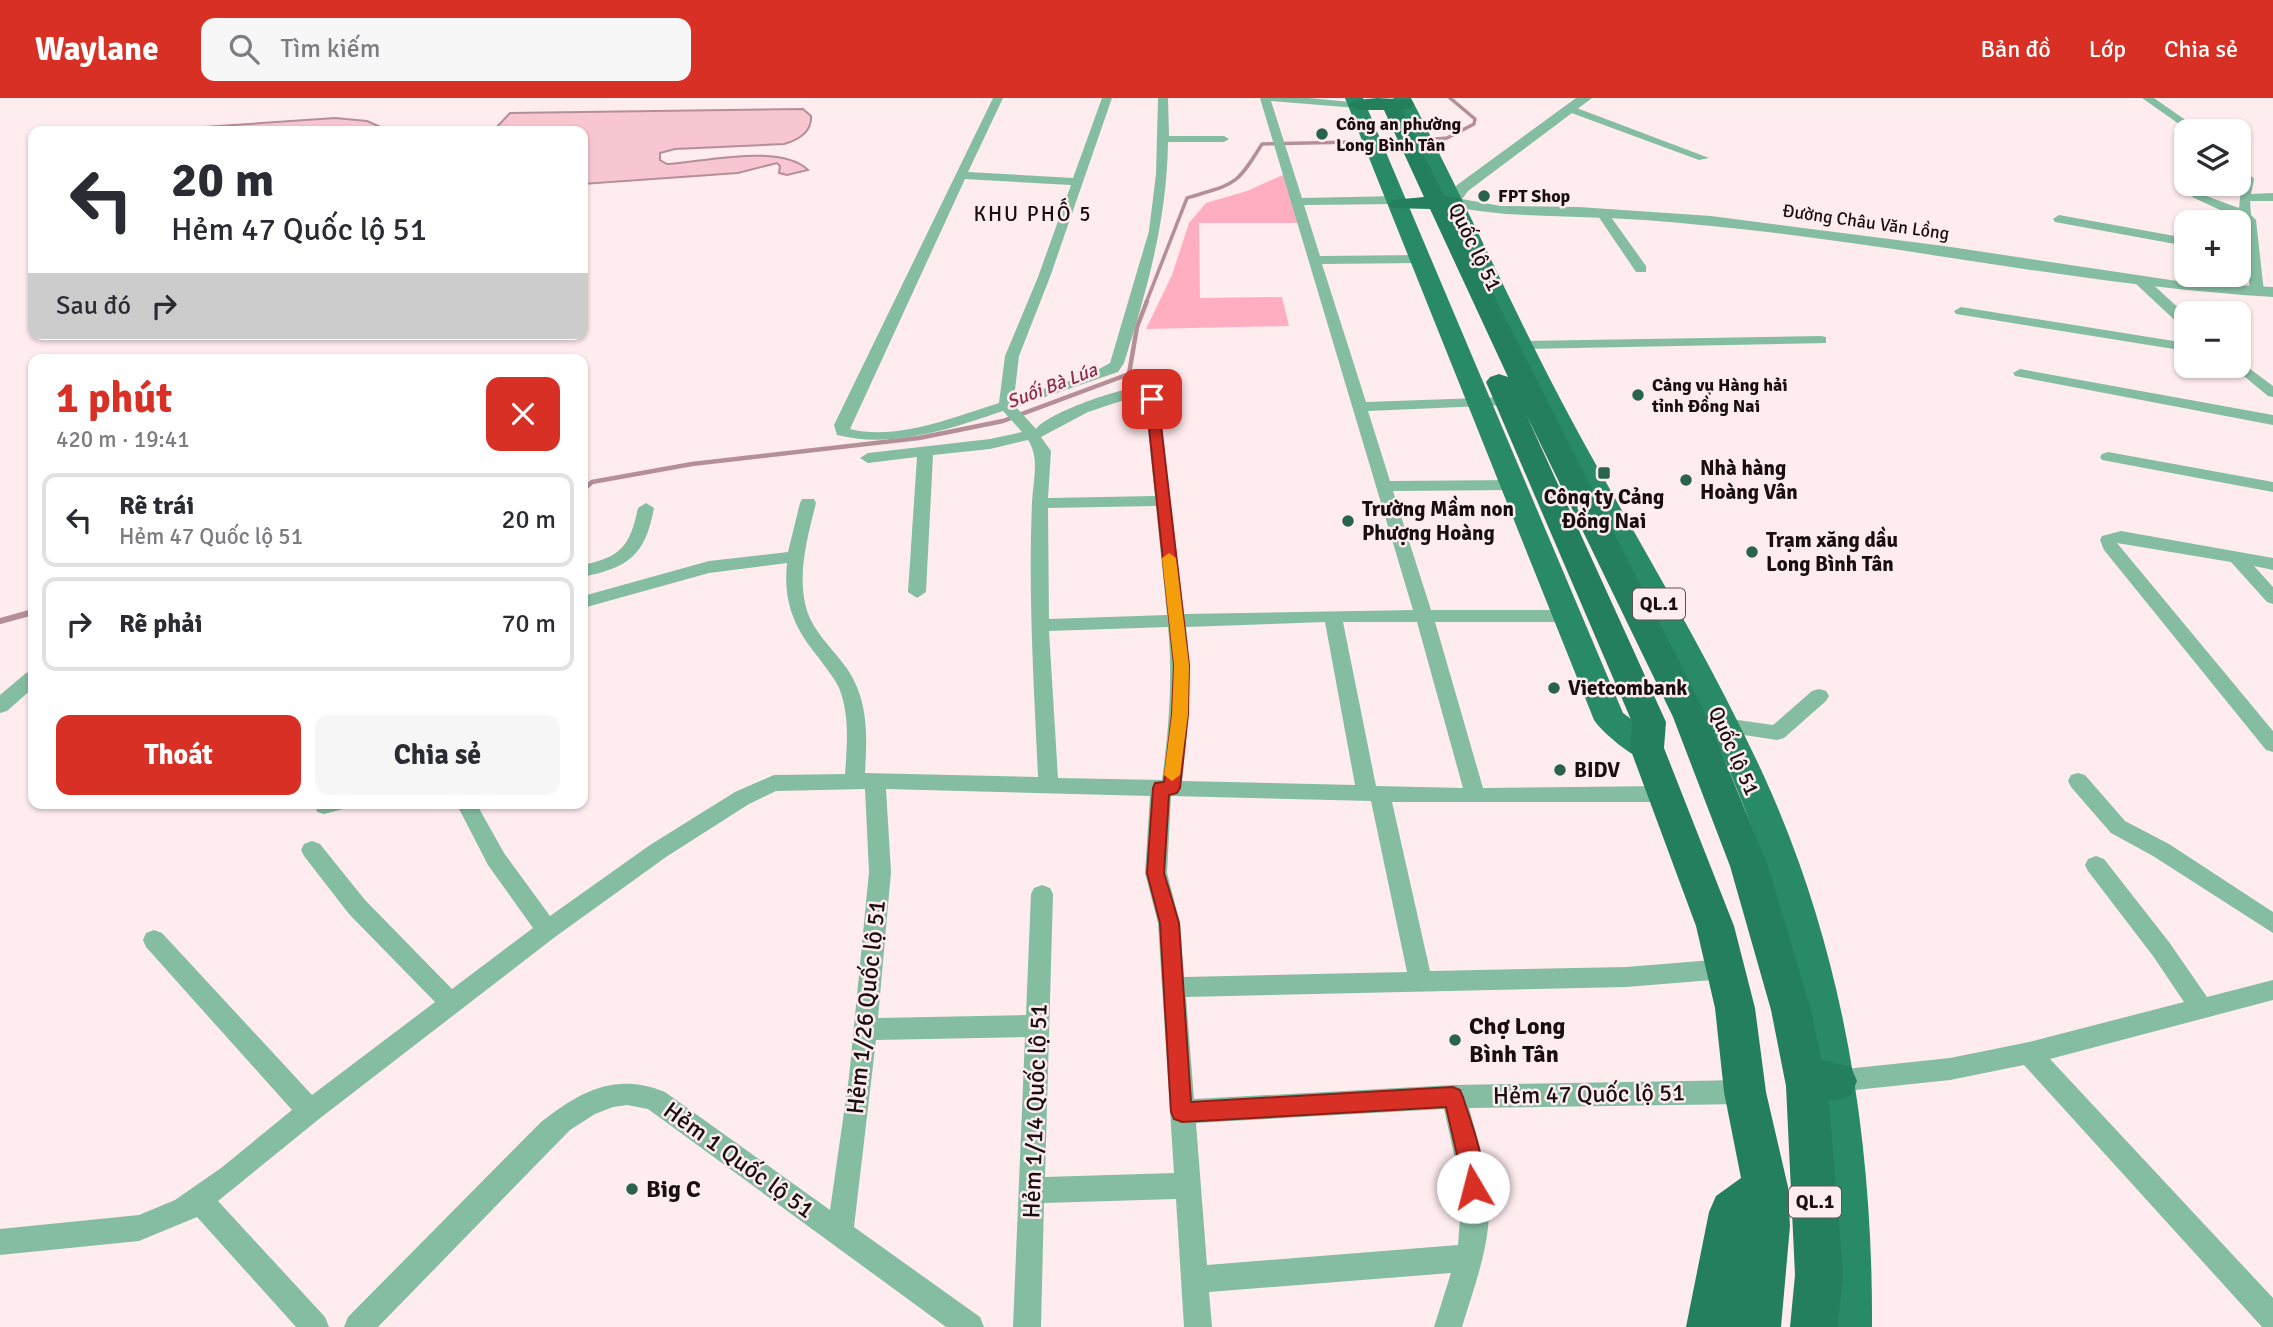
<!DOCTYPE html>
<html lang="vi">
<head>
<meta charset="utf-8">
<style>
	:root { --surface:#fff; --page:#f7f7f7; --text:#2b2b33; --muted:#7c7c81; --line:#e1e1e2; --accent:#d93025 }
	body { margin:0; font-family:Signika,sans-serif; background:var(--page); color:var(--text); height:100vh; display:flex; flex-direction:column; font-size:26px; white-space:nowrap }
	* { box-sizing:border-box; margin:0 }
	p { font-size:23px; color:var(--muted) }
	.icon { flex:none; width:38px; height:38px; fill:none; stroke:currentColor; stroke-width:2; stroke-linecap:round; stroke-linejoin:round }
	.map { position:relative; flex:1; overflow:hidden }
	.sheet { position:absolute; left:28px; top:256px; width:560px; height:455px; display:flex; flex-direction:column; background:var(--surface); border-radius:14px; box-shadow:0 2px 5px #0004 }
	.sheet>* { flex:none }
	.top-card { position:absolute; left:28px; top:28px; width:560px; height:214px; border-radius:14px; box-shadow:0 2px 5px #0004; background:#fff; color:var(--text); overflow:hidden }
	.buttons { position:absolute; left:2174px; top:21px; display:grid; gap:14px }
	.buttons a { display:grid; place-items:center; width:77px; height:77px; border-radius:14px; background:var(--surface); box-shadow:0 2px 5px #0004; font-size:35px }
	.pin { position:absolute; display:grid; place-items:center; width:60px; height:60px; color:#fff; margin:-30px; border-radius:14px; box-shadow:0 4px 10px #0006 }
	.me { position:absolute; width:77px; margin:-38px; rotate:352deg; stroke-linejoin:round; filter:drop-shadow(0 0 5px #0008) }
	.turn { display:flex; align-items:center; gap:24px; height:147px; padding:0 28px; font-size:32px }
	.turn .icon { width:91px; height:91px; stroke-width:2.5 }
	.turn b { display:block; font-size:49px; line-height:60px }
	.then { display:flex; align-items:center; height:66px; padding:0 28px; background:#0003; gap:14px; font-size:26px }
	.round { display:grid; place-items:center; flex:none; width:74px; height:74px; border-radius:14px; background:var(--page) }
	.head { display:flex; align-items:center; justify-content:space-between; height:119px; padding:0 28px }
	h1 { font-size:42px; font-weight:700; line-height:52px; color:var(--accent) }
	.button { display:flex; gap:14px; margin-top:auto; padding:14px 28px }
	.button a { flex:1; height:80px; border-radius:14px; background:var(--accent); color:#fff; font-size:28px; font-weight:700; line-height:80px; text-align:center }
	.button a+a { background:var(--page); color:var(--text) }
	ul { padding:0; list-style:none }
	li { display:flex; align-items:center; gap:21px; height:94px; margin:0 14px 10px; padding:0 14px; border:4px solid var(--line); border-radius:14px }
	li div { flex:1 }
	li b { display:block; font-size:26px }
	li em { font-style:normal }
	header { display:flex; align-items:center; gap:42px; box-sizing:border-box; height:98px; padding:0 35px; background:var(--accent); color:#fff }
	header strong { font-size:33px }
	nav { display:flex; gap:38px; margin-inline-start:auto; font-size:24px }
	.search { width:490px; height:63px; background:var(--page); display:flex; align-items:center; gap:18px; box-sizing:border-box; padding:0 24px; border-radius:14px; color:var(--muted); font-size:26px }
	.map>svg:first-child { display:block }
	.green { fill:#feaec0 }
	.water { fill:#f8c6d0; stroke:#b58f97; stroke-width:2 }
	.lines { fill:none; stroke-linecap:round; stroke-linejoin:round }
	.stream-far2 { stroke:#b58f97; stroke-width:3.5 }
	.stream-far1 { stroke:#b58f97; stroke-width:4.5 }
	.stream { stroke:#b58f97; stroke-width:6 }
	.minor { fill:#85bda2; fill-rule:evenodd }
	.tertiary { fill:#85bda2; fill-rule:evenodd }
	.primary { fill:#298b65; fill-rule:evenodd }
	.trunk { fill:#24805c; fill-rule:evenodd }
	.route { fill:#d93025; stroke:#8d1f18; stroke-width:2 }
	.slow { fill:#f59e0b }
	.poi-dot { fill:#2a634b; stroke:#ffecef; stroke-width:2.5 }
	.labels { text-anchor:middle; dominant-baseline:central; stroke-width:5; stroke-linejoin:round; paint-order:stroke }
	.far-poi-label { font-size:18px; font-weight:bold; fill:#190f11; stroke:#ffecef; text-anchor:start }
	.far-street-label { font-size:18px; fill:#190f11; stroke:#ffecef }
	.far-water-label { font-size:19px; font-style:italic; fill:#8b2f4b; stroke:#ffecef }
	.shield { fill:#ffecef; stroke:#5e5154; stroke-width:2 }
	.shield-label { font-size:19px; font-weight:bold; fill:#190f11 }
	.far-quarter-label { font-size:21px; letter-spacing:2px; fill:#190f11; stroke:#ffecef }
	.street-label { font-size:21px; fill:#190f11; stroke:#ffecef }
	.poi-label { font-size:21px; font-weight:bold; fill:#190f11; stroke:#ffecef; text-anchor:start }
	.near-street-label { font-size:24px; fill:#190f11; stroke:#ffecef }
	.near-poi-label { font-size:24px; font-weight:bold; fill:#190f11; stroke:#ffecef; text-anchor:start }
</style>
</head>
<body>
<header>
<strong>Waylane</strong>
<div class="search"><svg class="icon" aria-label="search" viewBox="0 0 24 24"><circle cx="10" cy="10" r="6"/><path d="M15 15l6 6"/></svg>Tìm kiếm</div>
<nav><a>Bản đồ</a><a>Lớp</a><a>Chia sẻ</a></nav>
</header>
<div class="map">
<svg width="2273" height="1229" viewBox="0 0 2273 1229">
	<rect width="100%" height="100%" fill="#ffecef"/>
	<!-- green -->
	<path class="green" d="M1285,76L1298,125H1199L1200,200L1282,199L1289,228L1146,231L1172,177L1189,125L1206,105L1247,93Z"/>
	<!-- water -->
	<path class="water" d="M803,11L811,18C812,34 798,42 784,46L675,51L660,55V62L667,66C703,64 781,45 808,72L787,77L779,75L780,68L777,65L738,75L583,86V33H493L510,15Z
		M335,20L367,23L383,30L374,33H195L204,29Z"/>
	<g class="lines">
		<!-- stream-far2 -->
		<path class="stream-far2" d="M1426,42L1447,40L1474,26L1475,21L1450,0
			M1146,205L1187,100C1235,85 1235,90 1262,46L1405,43"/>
		<!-- stream-far1 -->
		<path class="stream-far1" d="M583,392L592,384L692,366L919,340L1003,323L1129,276L1137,229L1147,203"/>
		<!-- stream -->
		<path class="stream" d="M0,523L33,514"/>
		<!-- minor -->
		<path class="minor" d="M993,0H1003L968,74L1073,80L1102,0H1112L1050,179L1019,258L1014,300L1088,277L1110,265L1149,133L1156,76L1158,0H1168L1169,38H1224L1229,41L1224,44H1168C1167,122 1147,192 1124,265L1118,274L1016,309L1036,331C1047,316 1111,293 1131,291C1141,291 1148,293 1157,298L1184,516L1413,512L1260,0H1309L1361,5V9L1357,10L1271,3L1302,100L1398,98L1404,102L1398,106L1304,107L1320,158L1421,157L1427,161L1421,165L1322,166L1366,304L1507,299L1514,303L1507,307L1368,313L1390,383L1514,382L1522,387L1514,392L1393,393L1431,512H1569L1578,518L1569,524H1435L1483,690L1665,688L1672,690L1675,696L1672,702L1665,704H1392L1430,873L1626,869L1725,861L1733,864L1736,871L1733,878L1725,881L1626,889L1186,899L1194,1001L1453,987L1745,982L1754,986L1757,994L1754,1002L1745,1006L1469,1010C1478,1042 1488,1074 1489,1107C1490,1149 1474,1189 1462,1229H1434L1451,1175L1209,1194L1212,1229H1184L1176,1101L1044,1105L1041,1229H1013L1025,939L876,942L854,1129L980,1219L984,1229H946L648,1011L627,1007L613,1009L595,1016L570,1032L378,1229H344L348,1219L541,1024C581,993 615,974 665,994L830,1112L849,979L869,774L865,691L776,693L749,706L666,759L555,839L319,1021L218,1103L325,1219L329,1229H296L197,1119L139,1143L0,1157V1131L139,1117L175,1102L221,1070L292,1012L146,849L143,842L146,835L154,832L162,835L312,997L435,904L349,816L304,758L301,752L304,746L312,743L320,746L365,802L452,891L533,830L488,767L456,705H476L504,755L550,818L650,747L735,694L774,677L845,676C847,648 850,617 839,590C834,579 825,569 818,559C794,530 783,504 787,465L709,475L583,510V498L709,463L788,454L800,405L802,401H814L816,405C808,437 798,472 805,505C810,532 833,550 848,572C869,604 867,639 865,675L1038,679C1034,588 1028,496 1032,404C1033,383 1040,360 1028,342L990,351L933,357L926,494L917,500L908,494L917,359L868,365L860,360L868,355L990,341L1022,334L1003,313C950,331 892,351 837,337L834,327ZM965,81L1071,87L1038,179L1005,258L999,305C954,319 897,343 850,331ZM1130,300L1145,303L1155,398L1048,400L1051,353L1041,339L1088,314ZM1156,408L1167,517L1049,521L1048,410ZM1325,524L1355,687L1182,683C1188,630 1192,581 1186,529ZM1343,524H1417L1463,690L1376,688ZM1168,529C1173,581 1169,630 1162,682L1058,680L1049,533ZM886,691L1150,698L1145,775L1158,825L1174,1075L1045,1079L1053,796L1050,790L1042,787L1034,790L1031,796L1026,917L878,920L891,774ZM1171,698L1371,703L1407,874L1184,879L1180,825L1167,775ZM1444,1011L1462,1093L1458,1147L1207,1167L1196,1025Z
			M2142,0H2154L2201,33H2189Z
			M1566,9H1574L1709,60L1699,62L1566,13Z
			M2238,65L2254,81L2251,96L2273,95V103H2250L2251,117L2256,122L2264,194L2257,198L2250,194L2244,123L2192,99L2198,95L2239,110L2242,81L2238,76Z
			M1602,111L1606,112L1646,168V174H1636L1596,115Z
			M2059,117L2186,140V148L2055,124L2053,121Z
			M2140,178L2145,179L2186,217V229L2181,228L2135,185V179Z
			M1961,209L2186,245V253L1956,216L1954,213Z
			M1821,238L1826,239V245L1522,251L1515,247L1522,243Z
			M2238,262L2273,288V299L2268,298L2233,269L2238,268Z
			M2020,271L2273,317V327L2015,278L2013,275Z
			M2108,354L2273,384V394L2102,362L2100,359L2102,356Z
			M646,405L654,410C645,458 629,469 583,479V467C621,459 630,448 638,410Z
			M2121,433L2273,460V472L2254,468L2273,489V506L2267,504L2231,464L2117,445L2273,633V654L2266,652L2104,452L2100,442L2102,438Z
			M33,573V590L7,613L0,615V597L26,575Z
			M1819,591L1826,593L1829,598L1826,603L1784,640L1777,642L1724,634L1717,632L1714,627L1717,622L1724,620L1773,627L1812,593Z
			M2078,675L2085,677L2125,723L2169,746L2273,814V835L2153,758L2111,735L2071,689L2068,683L2071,677Z
			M315,705H346L343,711L324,716L317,714Z
			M2096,758L2104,761L2169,844L2207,899L2273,882V902L2050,961L2273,1200V1229H2262L2024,967L1950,982L1836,994L1827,991L1824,983L1827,975L1836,972L1950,960L2029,944L2184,904L2153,858L2088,773L2085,767L2088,761Z"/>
		<!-- tertiary -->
		<path class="tertiary" d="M1576,0H1592L1468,93L1462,101L1501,108L1579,109L1711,118L1944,148L2184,184L2273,189V199C2085,188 1899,146 1711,128C1667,123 1623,120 1579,119C1534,117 1492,118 1448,107L1445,104L1457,87Z"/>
		<!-- primary -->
		<path class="primary" d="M1345,0H1363L1623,615L1658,641L1663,650L1658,659C1655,660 1651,662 1648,662C1634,662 1601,633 1594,622Z
			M1393,0H1411C1467,107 1515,217 1572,323C1636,441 1707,554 1763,676C1843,850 1873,1039 1872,1229H1826C1832,1040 1806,852 1731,677C1679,555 1609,442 1548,324C1493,217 1447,107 1393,0Z"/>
		<!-- trunk -->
		<path class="trunk" d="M1378,0L1411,2L1414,6L1411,10L1402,12L1444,98L1460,100L1463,104L1460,108L1450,110L1707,619L1768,768L1811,912L1822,962L1851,969L1857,983L1851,997L1836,1003L1829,1002L1843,1177L1838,1229H1790L1795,1177L1786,988L1771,912L1730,768L1673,619L1526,316L1666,624L1664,650L1734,828L1755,910L1766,994L1788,1089L1790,1128L1781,1229H1686L1709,1114L1716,1098L1741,1080L1724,994L1715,910L1696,828L1630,650L1632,624L1486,284L1490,279L1499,276L1508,279L1430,111L1392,110L1389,106L1392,102L1424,99L1384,12H1357L1348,7L1357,2Z"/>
	</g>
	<!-- route -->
	<path class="route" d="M1152,298L1158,301L1189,567L1188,616L1180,690L1177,695L1169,697L1164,775L1179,825L1191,1004L1453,989L1460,992L1463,999C1470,1023 1491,1073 1481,1096L1473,1099L1466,1096L1446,1009L1182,1024L1174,1021L1171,1014L1160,825L1147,775L1153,690L1155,685L1164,684L1172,616L1174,567L1146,301Z"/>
	<!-- slow -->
	<path class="slow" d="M1169,455L1176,460L1189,567L1188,616L1180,677L1172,683L1164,677L1172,616L1174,567L1162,460Z"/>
	<!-- markers -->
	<g class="poi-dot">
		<circle cx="1322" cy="36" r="7"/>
		<circle cx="1484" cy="98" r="7"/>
		<circle cx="1638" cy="297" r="7"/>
		<rect x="1597" y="368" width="14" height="14" rx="3.5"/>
		<circle cx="1686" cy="382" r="7"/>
		<circle cx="1348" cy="423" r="7"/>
		<circle cx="1752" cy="454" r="7"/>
		<circle cx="1554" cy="590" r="7"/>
		<circle cx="1560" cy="672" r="7"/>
		<circle cx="1455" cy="942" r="7"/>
		<circle cx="632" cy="1091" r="7"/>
	</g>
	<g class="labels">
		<!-- far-poi labels -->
		<g class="far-poi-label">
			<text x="1336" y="26">Công an phường<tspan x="1336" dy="21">Long Bình Tân</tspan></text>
			<text x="1498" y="98">FPT Shop</text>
			<text x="1652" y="287">Cảng vụ Hàng hải<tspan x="1652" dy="21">tỉnh Đồng Nai</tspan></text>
		</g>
		<!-- far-street labels -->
		<g class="far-street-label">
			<text transform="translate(1866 124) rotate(8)">Đường Châu Văn Lồng</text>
		</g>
		<!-- far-water labels -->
		<g class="far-water-label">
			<text transform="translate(1052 288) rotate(-21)">Suối Bà Lúa</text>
		</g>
		<!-- shield labels -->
		<g class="shield">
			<rect x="1633" y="490.5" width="52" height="31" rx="5"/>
			<rect x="1789" y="1088.5" width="52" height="31" rx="5"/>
		</g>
		<g class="shield-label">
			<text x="1659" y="506">QL.1</text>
			<text x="1815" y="1104">QL.1</text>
		</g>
		<!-- far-quarter labels -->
		<g class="far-quarter-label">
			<text x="1033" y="116">KHU PHỐ 5</text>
		</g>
		<!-- street labels -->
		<g class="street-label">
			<text transform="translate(1475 149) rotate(64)">Quốc lộ 51</text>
			<text transform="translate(1734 653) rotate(66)">Quốc lộ 51</text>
		</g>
		<!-- poi labels -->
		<g class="poi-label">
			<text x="1700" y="370">Nhà hàng<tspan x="1700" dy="24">Hoàng Vân</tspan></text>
			<text x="1604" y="399" text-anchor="middle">Công ty Cảng<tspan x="1604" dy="24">Đồng Nai</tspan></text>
			<text x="1362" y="411">Trường Mầm non<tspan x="1362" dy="24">Phượng Hoàng</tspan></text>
			<text x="1766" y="442">Trạm xăng dầu<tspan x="1766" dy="24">Long Bình Tân</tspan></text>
			<text x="1568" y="590">Vietcombank</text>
			<text x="1574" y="672">BIDV</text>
		</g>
		<!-- near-street labels -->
		<g class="near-street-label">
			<text transform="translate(866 909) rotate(-84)">Hẻm 1/26 Quốc lộ 51</text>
			<text transform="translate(1589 996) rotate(-1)">Hẻm 47 Quốc lộ 51</text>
			<text transform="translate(1035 1013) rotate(-88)">Hẻm 1/14 Quốc lộ 51</text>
			<text transform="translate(739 1062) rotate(36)">Hẻm 1 Quốc lộ 51</text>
		</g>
		<!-- near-poi labels -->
		<g class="near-poi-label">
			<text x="1469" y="928">Chợ Long<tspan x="1469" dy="28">Bình Tân</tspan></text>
			<text x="646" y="1091">Big C</text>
		</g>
	</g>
</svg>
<div class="buttons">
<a><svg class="icon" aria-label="layers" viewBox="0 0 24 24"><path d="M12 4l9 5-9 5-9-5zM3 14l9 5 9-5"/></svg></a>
<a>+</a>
<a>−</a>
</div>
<div class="pin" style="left:1152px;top:301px;background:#d93025"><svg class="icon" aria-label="arrive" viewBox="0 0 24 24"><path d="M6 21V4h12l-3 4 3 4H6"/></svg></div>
<svg class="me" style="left:1473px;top:1089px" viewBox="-20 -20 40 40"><circle r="19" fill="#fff"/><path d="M0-13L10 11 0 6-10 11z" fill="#d93025"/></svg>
<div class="top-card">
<div class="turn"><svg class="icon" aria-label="left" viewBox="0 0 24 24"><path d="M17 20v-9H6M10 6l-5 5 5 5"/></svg><div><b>20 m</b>Hẻm 47 Quốc lộ 51</div></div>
<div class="then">Sau đó<svg class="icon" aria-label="right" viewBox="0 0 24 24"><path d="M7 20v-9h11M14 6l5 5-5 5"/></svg></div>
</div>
<section class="sheet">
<div class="head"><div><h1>1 phút</h1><p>420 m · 19:41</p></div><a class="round" style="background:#d93025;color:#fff"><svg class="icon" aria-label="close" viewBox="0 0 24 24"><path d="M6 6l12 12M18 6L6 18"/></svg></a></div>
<ul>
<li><svg class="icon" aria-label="left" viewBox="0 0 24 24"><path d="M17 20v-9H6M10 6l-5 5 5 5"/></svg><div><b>Rẽ trái</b><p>Hẻm 47 Quốc lộ 51</p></div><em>20 m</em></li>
<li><svg class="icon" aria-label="right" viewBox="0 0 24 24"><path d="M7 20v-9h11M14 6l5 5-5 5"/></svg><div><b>Rẽ phải</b></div><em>70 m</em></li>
</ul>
<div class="button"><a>Thoát</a><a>Chia sẻ</a></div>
</section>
</div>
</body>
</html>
